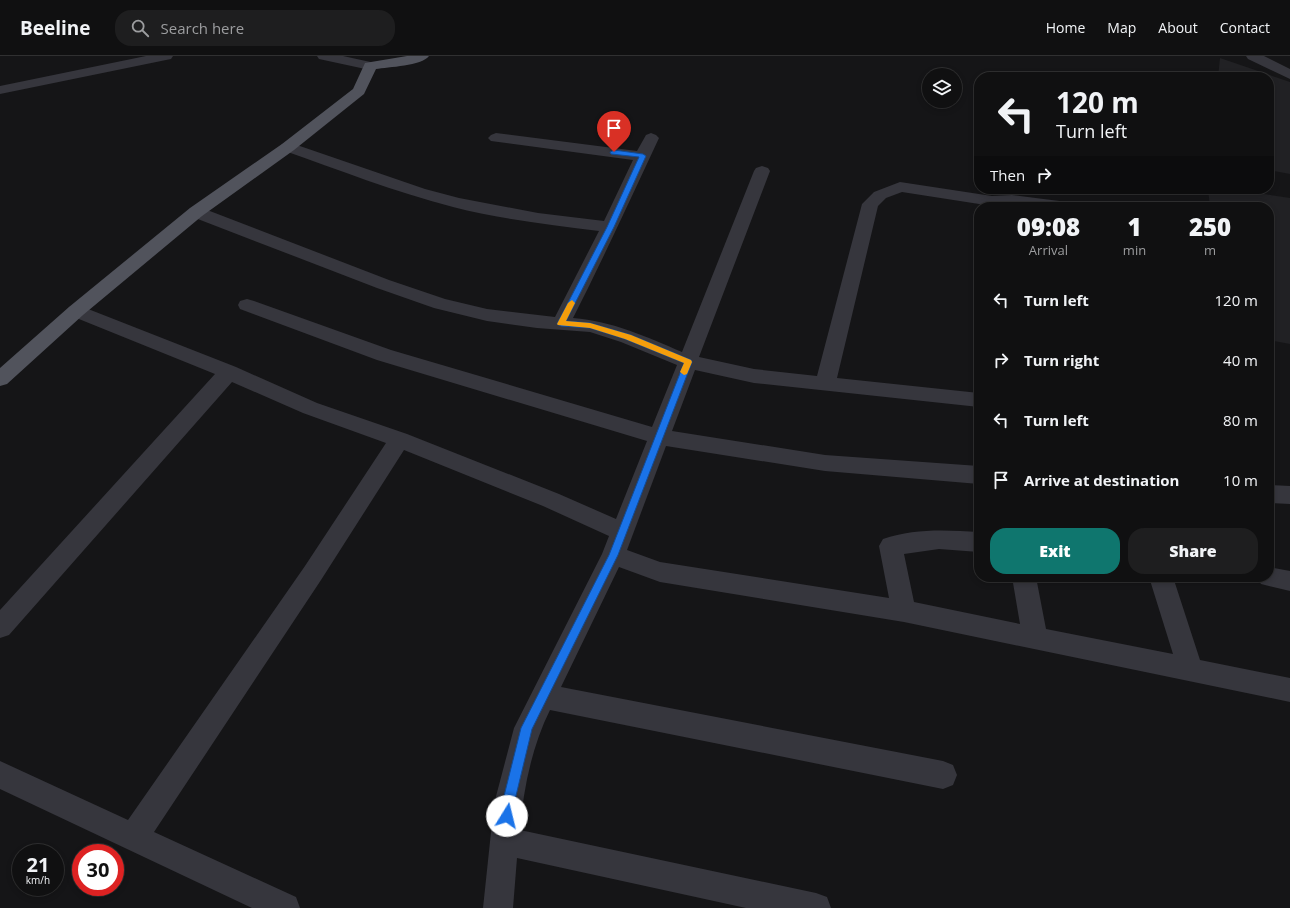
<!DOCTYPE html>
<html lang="en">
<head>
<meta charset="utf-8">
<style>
	:root { --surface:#101011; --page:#1e1e1f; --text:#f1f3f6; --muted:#9c9d9f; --line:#303031; --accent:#0f766e }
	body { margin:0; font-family:"Open Sans",sans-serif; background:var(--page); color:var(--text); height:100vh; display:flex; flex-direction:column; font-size:15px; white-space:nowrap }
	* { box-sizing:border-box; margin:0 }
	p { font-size:13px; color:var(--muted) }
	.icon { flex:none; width:22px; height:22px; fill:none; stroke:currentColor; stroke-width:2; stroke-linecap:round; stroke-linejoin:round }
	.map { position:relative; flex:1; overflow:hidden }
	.sheet { position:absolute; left:974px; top:146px; width:300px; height:380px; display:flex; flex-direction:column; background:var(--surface); border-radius:16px; box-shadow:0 2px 6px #0003,0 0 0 1px var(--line) }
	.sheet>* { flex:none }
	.banner { position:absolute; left:974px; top:16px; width:300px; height:122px; border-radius:16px; box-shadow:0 2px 6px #0003,0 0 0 1px var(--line); background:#101011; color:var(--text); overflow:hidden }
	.tools { position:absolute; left:922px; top:12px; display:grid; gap:8px }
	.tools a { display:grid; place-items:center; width:40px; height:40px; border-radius:50%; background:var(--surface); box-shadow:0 2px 6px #0003,0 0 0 1px var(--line); font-size:20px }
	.speed { position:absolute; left:12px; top:788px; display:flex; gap:8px; font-size:20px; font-weight:700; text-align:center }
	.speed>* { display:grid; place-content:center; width:52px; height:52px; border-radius:50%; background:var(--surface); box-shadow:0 2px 6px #0003,0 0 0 1px var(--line); line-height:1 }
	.speed small { font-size:10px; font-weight:400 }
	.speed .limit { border:6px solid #d22; background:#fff; color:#111 }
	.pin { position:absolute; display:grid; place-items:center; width:34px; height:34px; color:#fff; margin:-41px -17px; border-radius:50% 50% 50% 0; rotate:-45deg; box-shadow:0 0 4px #0007 }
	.pin .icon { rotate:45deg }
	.me { position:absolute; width:44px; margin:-22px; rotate:9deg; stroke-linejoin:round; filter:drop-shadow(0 0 3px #0008) }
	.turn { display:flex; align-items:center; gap:14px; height:84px; padding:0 16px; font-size:18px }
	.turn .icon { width:52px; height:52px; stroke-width:2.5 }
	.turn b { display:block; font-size:28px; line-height:34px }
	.then { display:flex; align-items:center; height:38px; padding:0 16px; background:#0003; gap:8px; font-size:15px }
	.eta { display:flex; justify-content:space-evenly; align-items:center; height:68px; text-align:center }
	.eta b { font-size:24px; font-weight:800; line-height:28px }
	.action { display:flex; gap:8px; margin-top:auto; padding:8px 16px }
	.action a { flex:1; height:46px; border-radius:16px; background:var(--accent); color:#fff; font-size:16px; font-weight:800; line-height:46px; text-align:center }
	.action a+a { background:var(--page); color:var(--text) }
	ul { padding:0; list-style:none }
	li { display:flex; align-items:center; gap:12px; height:60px; padding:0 16px }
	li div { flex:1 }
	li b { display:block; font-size:15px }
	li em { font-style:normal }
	header { display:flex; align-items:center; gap:24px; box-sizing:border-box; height:56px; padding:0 20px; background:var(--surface); border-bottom:1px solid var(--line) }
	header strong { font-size:19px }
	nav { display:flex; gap:22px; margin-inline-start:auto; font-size:14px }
	.search { width:280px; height:36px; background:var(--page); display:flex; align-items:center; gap:10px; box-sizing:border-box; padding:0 14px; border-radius:16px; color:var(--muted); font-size:15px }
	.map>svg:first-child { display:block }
	.built { fill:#212124 }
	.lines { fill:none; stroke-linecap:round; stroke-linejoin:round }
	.minor { fill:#36363d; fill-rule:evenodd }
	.major { fill:#51535c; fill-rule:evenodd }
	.route { fill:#1a73e8; stroke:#114b97 }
	.slow { fill:#f59e0b }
</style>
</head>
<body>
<header>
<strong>Beeline</strong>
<div class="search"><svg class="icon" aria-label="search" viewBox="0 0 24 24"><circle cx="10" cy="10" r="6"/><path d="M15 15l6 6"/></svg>Search here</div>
<nav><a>Home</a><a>Map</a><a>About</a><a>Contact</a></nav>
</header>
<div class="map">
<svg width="1290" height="852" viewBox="0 0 1290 852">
	<rect width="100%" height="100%" fill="#151517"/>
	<!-- built -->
	<path class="built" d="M1220,2L1290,26V118L1269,114V21H1218Z
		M1208,133H1232L1290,142V288L1269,284V151H1210Z"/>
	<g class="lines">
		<!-- minor -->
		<path class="minor" d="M146,0H173L171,3L166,4L0,38V30Z
			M317,0H343L375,7L377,10L375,13L370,14L319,3Z
			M1246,0H1264L1290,13V23L1248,3Z
			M496,77L637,95L646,79L651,77L656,79L659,82C631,142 603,203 573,262C612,265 647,281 682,296L754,115L756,112L762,110L768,112L770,115L699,301L754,313L817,320L862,148L874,136L900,126L992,140L1012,139L1075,147L1077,151H1028L1012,149L992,150L902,136L886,142L878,150L837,322L979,337V351L754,327L695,314L672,375L825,399L979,410V428L825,415L666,390L627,494L660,506L889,542L879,490L883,483C914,472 947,474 979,476V496L939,493L904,498L914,546L1020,568L1012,521H1036L1046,573L1173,598L1149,521H1173L1200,604L1290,622V646L904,566L660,526L619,511L561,631L943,705L953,709L957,719L953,729L943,733L550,654C532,690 523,734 520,774L816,837L827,841L831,852H746L517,802L513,852H483L494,748L514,672L602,498L609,480L543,450L404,394L321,524L154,776L296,841L300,852H252L0,733V705L128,764L305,510L386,387L303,357L232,326L9,579L0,582V554L215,318L69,259L67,255L69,251L76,249L83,251L236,311L317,347L407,378L559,438L616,463L647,385L377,304L240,253L238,249L240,245L247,243L254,245L391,294L652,371L677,309L621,286L590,276L537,272L487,265L434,252L377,232L190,160L188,156L190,152L196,151L202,152L389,224L445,243L487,253L555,261L599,175C551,169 500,163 453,151C395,136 339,114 282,94L280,91L282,88L288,86L294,88L425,133L459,142L538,157L604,165L633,104L491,85L488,82L491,79Z
			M1269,429L1290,430V448L1269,447Z
			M1269,511L1290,515V535L1261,528L1257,521H1269Z"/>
		<!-- major -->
		<path class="major" d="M407,0H429C422,10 388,11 376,13L364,38L294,94L202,160L83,259L7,328L0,330V312L69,251L190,152L282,88L353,33L365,7Z"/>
	</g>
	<!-- route -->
	<path class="route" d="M614,94L643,98L646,100L614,171L566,265L590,267L631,279L691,304L692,306L618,499L532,673L514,748L511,764L507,766L503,764L501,760L502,748L521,672L609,499L684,307L625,283L590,272L561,270L557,268L607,171L639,101L611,98L610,96Z"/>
	<!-- slow -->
	<path class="slow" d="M572,244L575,247L566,265L590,267L631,279L691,304L692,306L687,318L684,319L680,316L684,307L625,283L590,272L558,269L557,268L568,247Z"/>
</svg>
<div class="tools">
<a><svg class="icon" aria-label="layers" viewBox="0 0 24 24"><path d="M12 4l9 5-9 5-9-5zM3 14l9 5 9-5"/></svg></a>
</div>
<div class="speed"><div>21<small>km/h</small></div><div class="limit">30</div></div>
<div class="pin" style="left:614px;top:96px;background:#d93025"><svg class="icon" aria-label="arrive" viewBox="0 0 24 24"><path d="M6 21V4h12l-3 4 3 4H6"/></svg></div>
<svg class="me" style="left:507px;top:760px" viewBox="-20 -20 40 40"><circle r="19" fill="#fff"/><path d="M0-13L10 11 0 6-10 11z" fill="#1a73e8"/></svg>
<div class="banner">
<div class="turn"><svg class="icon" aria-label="left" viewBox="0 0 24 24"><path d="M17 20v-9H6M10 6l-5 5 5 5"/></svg><div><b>120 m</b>Turn left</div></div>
<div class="then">Then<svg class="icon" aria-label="right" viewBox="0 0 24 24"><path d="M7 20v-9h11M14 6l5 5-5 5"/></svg></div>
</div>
<section class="sheet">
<div class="eta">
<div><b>09:08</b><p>Arrival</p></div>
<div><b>1</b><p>min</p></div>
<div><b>250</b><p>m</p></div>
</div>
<ul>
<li><svg class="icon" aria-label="left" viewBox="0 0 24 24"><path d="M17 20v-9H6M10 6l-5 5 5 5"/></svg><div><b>Turn left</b></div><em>120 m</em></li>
<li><svg class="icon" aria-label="right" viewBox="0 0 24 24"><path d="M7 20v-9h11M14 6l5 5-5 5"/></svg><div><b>Turn right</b></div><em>40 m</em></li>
<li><svg class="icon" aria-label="left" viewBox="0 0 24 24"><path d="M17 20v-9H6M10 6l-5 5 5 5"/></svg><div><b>Turn left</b></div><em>80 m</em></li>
<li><svg class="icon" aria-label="arrive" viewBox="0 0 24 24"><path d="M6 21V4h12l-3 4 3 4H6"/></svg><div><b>Arrive at destination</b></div><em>10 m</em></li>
</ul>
<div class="action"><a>Exit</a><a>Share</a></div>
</section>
</div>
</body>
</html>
